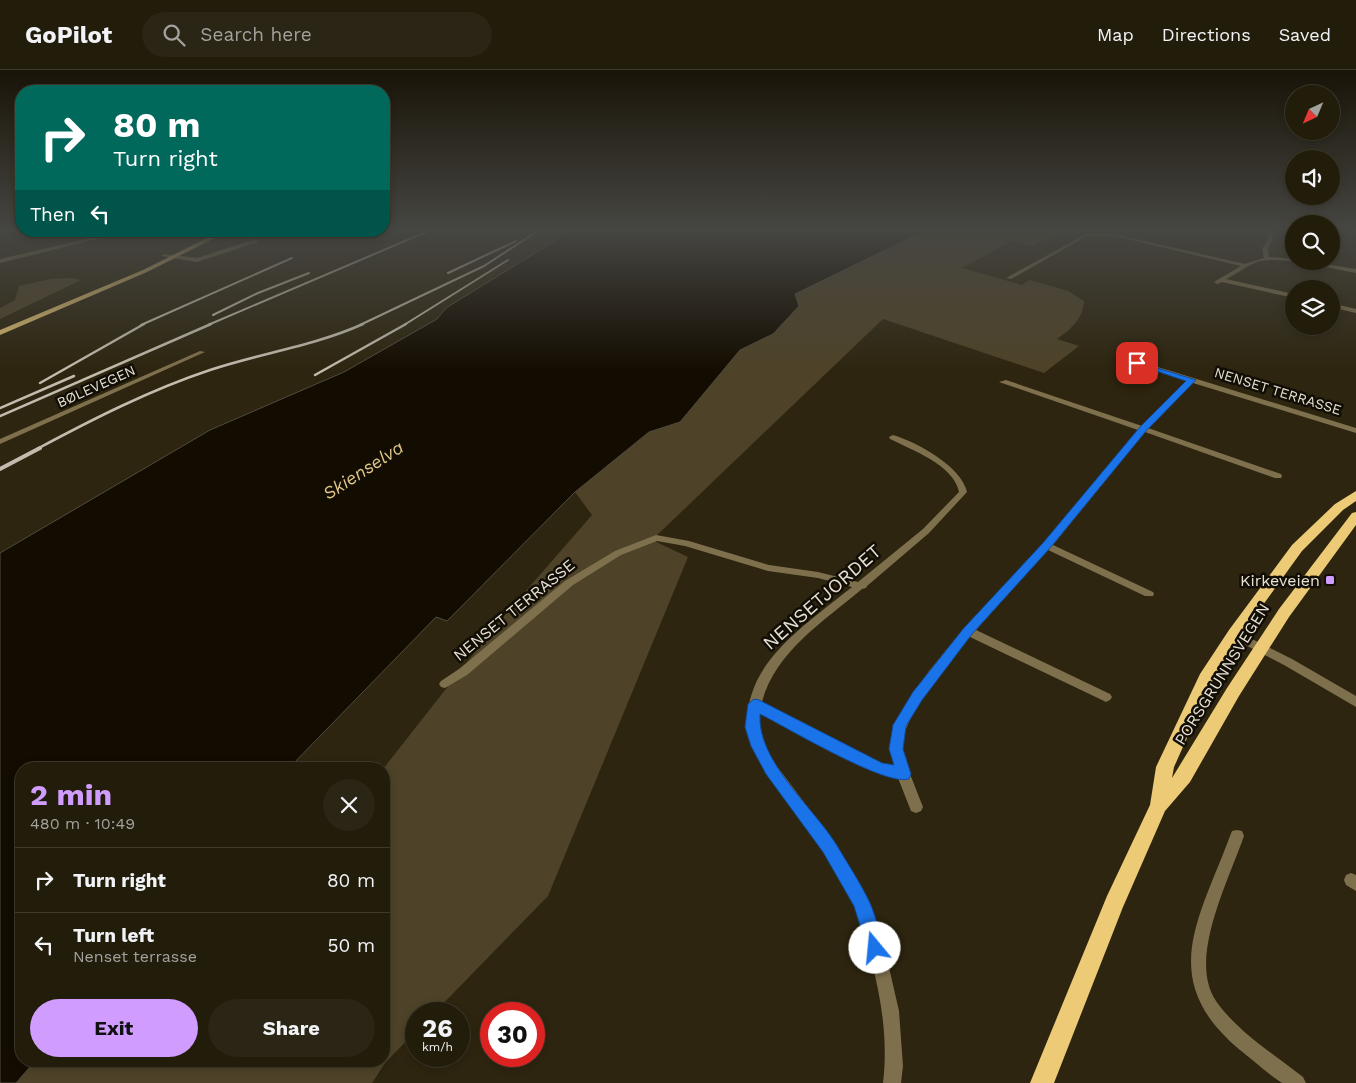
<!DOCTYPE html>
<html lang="en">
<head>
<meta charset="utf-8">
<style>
	:root { --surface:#221c0b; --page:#2a2514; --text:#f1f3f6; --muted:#a2a19d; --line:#3f3a2c; --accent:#d09dff }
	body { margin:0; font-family:"Work Sans",sans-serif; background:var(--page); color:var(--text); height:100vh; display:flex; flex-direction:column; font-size:19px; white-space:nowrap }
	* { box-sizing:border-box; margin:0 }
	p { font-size:16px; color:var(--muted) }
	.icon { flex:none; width:28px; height:28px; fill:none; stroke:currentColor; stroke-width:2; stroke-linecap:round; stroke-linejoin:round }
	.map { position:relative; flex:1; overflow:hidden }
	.sheet { position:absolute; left:15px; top:692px; width:375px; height:305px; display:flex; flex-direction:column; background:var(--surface); border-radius:20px; box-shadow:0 2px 8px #0003,0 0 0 1px var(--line) }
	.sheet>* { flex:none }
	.banner { position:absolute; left:15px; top:15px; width:375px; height:152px; border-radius:20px; box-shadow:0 2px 8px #0003,0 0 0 1px var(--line); background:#00695c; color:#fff; overflow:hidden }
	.needle { width:32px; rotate:224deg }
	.fabs { position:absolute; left:1285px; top:15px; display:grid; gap:10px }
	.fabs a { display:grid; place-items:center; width:55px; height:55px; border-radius:50%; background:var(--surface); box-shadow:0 2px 8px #0003,0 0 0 1px var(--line); font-size:25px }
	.speed { position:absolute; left:405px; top:932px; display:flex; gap:10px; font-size:25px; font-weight:700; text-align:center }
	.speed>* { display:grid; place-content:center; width:65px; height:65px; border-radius:50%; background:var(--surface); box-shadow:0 2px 8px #0003,0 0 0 1px var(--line); line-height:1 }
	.speed small { font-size:12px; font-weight:400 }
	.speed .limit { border:8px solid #d22; background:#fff; color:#111 }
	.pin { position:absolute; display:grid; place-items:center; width:42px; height:42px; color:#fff; margin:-21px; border-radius:10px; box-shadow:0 2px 8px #0006 }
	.me { position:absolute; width:55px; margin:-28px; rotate:343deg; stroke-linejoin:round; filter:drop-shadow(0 0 4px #0008) }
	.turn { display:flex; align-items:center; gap:18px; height:105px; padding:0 15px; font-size:22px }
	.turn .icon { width:65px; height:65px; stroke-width:2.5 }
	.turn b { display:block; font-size:35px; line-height:42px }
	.then { display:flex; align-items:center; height:48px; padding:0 15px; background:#0003; gap:10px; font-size:19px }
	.round { display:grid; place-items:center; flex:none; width:52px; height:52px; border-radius:26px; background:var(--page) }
	.head { display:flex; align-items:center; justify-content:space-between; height:85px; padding:0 15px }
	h1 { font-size:30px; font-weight:700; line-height:38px; color:var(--accent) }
	.primary-button { display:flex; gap:10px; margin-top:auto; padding:10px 15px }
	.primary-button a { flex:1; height:58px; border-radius:30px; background:var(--accent); color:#111; font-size:20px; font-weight:700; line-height:58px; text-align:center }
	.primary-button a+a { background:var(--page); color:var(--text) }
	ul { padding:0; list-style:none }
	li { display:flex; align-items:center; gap:15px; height:65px; padding:0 15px; border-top:1px solid var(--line) }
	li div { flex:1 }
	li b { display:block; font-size:19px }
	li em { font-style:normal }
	header { display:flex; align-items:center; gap:30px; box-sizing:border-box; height:70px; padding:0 25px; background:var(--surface); border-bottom:1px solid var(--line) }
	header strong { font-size:24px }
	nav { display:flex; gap:28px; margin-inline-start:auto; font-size:18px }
	.search { width:350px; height:45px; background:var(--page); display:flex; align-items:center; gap:12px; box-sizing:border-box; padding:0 18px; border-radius:28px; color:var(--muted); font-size:19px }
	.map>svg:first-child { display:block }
	.green { fill:#4e4328 }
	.water { fill:#130c00; stroke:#524c40 }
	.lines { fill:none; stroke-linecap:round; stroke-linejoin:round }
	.minor { fill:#7f704d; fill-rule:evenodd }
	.tertiary { fill:#7f704d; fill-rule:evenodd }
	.primary { fill:#dabb70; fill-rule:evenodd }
	.trunk { fill:#ecca76; fill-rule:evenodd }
	.rail-far2 { stroke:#c2bcae; stroke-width:2 }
	.rail-far1 { stroke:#c2bcae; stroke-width:2.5 }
	.rail { stroke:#c2bcae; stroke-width:4 }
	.route { fill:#1a73e8; stroke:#114b97 }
	.poi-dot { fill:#d09dff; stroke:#120e06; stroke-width:2 }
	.labels { text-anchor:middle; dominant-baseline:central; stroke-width:5; stroke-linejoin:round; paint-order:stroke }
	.far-street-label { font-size:14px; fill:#e6e1d4; stroke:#120e06 }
	.poi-label { font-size:16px; fill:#e6e1d4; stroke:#120e06; text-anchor:end }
	.street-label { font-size:16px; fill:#e6e1d4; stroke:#120e06 }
	.water-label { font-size:18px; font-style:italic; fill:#e0c584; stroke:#120e06 }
	.near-street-label { font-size:19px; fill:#e6e1d4; stroke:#120e06 }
</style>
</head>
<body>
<header>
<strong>GoPilot</strong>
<div class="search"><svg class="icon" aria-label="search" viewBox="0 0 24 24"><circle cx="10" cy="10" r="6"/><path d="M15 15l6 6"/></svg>Search here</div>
<nav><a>Map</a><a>Directions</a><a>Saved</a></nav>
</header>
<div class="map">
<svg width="1356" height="1013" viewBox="0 0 1356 1013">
	<rect width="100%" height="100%" fill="#2d250f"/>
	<!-- green -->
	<path class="green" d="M928,159H1113L1078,161L1050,167L1031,176L1012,171L962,198L1022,215L1030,210L1068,221L1084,231C1083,249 1071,259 1057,269L1079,276L1044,303L883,249L652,470L688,487L548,826L433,944H416V961L385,993L372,1013H16L35,991H384L383,699L497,554L592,445L575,422L649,362L680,352L740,280L773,264L799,236L795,224Z
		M70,208L81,210L0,249V238L15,230L19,216L51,209Z"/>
	<!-- water -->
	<path class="water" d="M574,159H928L795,224L799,236L773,264L740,280L680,352L649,362L575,422L447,551L436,547L288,699H21V991H35L16,1013H0V483L210,360L344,302L437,249L446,238Z"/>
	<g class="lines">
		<!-- minor -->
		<path class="minor" d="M1264,159H1268L1273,167L1268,179L1269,187L1294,189V191H1307L1356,199V203C1331,199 1279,185 1257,192C1246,196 1237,204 1226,209L1294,224V228L1222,212L1217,214L1214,212L1241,196L1114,166H1087L1011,209L1006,208L1086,164H1114L1245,194L1264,188L1262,179L1269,167Z
			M95,161H104L115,165L113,166Z
			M256,169L258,172L197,192L161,186L164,184L197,188Z
			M1331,233L1356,239V243L1331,237Z
			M200,281L205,282L0,374V369Z
			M1119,285L1356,358V363L1193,313L1148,358L1281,404L1282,406L1281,408H1275L1145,362L1053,475L1153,522L1154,524L1153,526H1145L1048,480L976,560L1110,624L1112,627L1110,630L1106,632L1102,630L970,567C949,591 901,647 902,680C903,688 907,695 909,702C914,713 918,725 923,737L921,741L916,743L911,741L898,708L874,702L760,642L758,657L764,675L776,695L834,772L868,832L888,893L899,941L903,996L901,1013H883C889,964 879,915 865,868C861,858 859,846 855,836C849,821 832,794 823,780C804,753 746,686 746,656C746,643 750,627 755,615C772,575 819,544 852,517L818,508L768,501L685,476L657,471L621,485L573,515L467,605L445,618L441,617L439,614L441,611L459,599L565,511L615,481L656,465L689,471L769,495L818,502L858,512L923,459L959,422C954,395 912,380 890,369L889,367L893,365C917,372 962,397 967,422L929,463L867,516L866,518L862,519C824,551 775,582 762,632L882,693L894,696L890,679L894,659L909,630L929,601L964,558L1044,474L1138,360L999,312L1006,310L1142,356L1187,311L1117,288V286Z
			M1234,560L1292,589L1356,626V637L1284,595L1230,567L1229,564L1230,561Z
			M1237,760L1242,761L1244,766C1230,806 1198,870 1208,912C1211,928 1223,941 1235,953C1255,973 1280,989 1303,1007L1306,1013C1299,1013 1289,1013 1283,1013C1275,1010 1248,986 1240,980C1156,910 1199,850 1230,766L1232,761Z
			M1351,803L1356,805V821L1346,815L1344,810L1346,805Z"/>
		<!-- tertiary -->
		<path class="tertiary" d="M121,161H130L0,193V189Z"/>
		<!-- primary -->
		<path class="primary" d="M221,161H229L147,202L0,265V260L143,200Z"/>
		<!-- trunk -->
		<path class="trunk" d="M1356,421V431L1343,440L1302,481L1239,568L1213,610L1174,697L1172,708L1227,618L1279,539L1352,443L1356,442V455L1289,547L1239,626L1190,712L1165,741L1123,837L1054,1013H1030L1107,826L1150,735L1156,697L1200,604L1229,560L1292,475L1335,434Z"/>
		<!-- rail-far2 -->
		<path class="rail-far2" d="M448,203L516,171
			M213,245L258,223L309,203
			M141,255L292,188
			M208,255L433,159
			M360,255L484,196L541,159
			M404,255L508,190"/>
		<!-- rail-far1 -->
		<path class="rail-far1" d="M315,305L406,254
			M40,313L144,254
			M0,338L74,306
			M0,346L211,254
			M37,379C93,349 150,320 210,300C261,283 314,276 363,254"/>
		<!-- rail -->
		<path class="rail" d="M0,399L40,378"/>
	</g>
	<!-- sky -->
	<linearGradient id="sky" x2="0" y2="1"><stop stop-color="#191408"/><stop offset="0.53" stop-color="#464642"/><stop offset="1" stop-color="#464642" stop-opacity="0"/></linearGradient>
	<rect width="1356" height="301" fill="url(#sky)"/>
	<!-- route -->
	<path class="route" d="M1135,291L1196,310L1146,361L1050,478L972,564L922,630L906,656L903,679L911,704L909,709C886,717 786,657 760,644C757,691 812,736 836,774C846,791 858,809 867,827C875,842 879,861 884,878L881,884L875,887L869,884L854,836L823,782L766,704L751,676L745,657L748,634L754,629L759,630L882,693L894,695L889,679L893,655L913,622L964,558L1043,473L1140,357L1186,311L1135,294Z"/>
	<!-- markers -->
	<rect class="poi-dot" x="1325" y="505" width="10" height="10" rx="2.5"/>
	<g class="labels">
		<!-- far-street labels -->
		<g class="far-street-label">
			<text transform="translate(96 316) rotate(-24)">BØLEVEGEN</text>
			<text transform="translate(1278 321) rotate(17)">NENSET TERRASSE</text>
		</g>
		<!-- poi labels -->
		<g class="poi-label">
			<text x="1320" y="510">Kirkeveien</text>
		</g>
		<!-- street labels -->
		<g class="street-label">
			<text transform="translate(514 540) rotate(-39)">NENSET TERRASSE</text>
			<text transform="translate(1222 604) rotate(-58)">PORSGRUNNSVEGEN</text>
		</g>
		<!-- water labels -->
		<g class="water-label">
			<text transform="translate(363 400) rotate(-33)">Skienselva</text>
		</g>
		<!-- near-street labels -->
		<g class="near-street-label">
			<text transform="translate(822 527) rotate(-41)">NENSETJORDET</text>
		</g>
	</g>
</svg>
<div class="fabs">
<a><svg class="needle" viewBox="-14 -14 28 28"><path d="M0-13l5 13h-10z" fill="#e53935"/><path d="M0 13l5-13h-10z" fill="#a2a19d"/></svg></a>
<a><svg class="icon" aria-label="sound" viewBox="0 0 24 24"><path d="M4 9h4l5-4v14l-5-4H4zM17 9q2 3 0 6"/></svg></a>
<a><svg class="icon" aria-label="search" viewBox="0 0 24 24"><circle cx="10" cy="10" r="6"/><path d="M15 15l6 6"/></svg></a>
<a><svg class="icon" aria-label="layers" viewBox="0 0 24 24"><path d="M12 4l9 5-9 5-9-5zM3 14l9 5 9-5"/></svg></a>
</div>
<div class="speed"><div>26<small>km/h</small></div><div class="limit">30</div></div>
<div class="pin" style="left:1137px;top:293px;background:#d93025"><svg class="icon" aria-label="arrive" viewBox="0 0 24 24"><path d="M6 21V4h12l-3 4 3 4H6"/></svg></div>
<svg class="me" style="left:875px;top:878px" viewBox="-20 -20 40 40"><circle r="19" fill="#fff"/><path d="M0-13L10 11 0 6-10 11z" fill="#1a73e8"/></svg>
<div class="banner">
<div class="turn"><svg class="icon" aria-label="right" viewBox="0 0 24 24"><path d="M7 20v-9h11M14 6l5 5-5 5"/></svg><div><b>80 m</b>Turn right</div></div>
<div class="then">Then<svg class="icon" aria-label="left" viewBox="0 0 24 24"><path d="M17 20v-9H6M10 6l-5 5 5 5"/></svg></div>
</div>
<section class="sheet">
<div class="head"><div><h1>2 min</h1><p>480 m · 10:49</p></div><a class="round"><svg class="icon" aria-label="close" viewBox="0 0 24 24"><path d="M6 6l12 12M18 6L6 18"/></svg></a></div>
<ul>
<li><svg class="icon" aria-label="right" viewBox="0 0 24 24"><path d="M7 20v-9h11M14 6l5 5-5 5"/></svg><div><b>Turn right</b></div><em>80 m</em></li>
<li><svg class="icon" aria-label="left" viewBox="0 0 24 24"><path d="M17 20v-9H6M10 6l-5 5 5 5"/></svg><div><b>Turn left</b><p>Nenset terrasse</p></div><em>50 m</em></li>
</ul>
<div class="primary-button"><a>Exit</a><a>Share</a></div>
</section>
</div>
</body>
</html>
